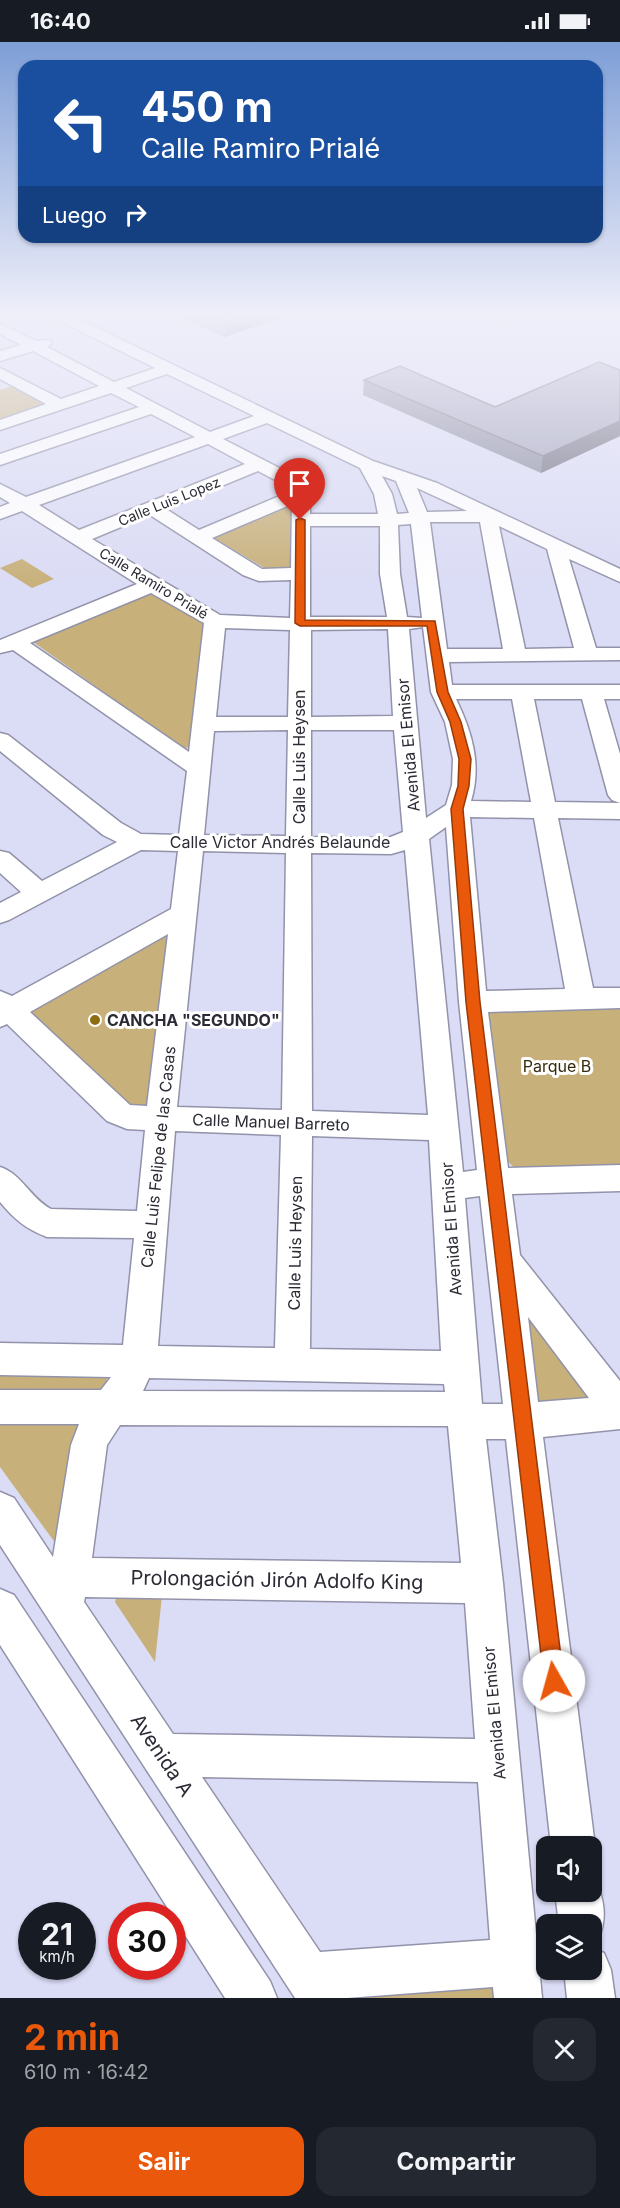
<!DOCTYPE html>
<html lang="es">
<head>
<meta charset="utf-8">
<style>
	:root { --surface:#171b24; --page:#242831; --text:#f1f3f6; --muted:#9ea1a6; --accent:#ea580c }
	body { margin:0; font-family:Inter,sans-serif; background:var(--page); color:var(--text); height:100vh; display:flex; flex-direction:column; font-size:22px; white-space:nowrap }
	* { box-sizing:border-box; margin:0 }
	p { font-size:20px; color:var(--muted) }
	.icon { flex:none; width:33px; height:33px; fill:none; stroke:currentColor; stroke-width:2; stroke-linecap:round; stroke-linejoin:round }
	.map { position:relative; height:1956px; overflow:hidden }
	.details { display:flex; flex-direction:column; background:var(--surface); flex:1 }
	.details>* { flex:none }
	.guide { position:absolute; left:18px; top:18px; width:585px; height:183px; border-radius:18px; box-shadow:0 2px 4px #0004; background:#1a4fa0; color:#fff; overflow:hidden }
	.tools { position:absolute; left:536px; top:1794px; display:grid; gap:12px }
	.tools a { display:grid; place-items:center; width:66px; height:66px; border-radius:12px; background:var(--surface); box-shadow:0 2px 4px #0004; font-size:30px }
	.speed { position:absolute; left:18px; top:1860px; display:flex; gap:12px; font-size:30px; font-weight:700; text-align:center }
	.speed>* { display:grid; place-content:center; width:78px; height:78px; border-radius:50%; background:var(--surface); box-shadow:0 2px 4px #0004; line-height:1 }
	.speed small { font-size:15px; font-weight:400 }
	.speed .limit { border:9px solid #d22; background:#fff; color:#111 }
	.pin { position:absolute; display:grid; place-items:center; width:51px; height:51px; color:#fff; margin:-62px -26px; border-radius:50% 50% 50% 0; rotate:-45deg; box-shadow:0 0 6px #0007 }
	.pin .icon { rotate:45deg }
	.me { position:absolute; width:66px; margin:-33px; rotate:353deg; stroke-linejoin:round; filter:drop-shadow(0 0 4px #0008) }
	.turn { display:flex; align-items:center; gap:21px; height:126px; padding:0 24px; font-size:27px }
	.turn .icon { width:78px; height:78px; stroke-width:2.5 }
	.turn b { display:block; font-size:42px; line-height:51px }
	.then { display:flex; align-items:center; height:57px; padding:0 24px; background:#0003; gap:12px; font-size:22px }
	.round { display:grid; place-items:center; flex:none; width:63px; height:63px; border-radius:18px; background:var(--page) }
	.head { display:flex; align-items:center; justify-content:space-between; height:102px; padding:0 24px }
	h1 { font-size:36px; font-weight:700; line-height:45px; color:var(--accent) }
	.action { display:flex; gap:12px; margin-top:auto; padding:12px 24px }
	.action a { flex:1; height:69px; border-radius:18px; background:var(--accent); color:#fff; font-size:24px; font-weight:700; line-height:69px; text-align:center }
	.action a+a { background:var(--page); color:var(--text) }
	.status { display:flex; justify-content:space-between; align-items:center; height:42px; padding:0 30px; background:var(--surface); direction:ltr }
	.status svg { height:16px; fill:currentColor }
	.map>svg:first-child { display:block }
	.green { fill:#c8b07a }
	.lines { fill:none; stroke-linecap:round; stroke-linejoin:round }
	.minor-casing { stroke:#9293aa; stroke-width:3 }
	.minor { fill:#fff; fill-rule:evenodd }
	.wall { fill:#8a8ba0 }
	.shaded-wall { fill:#717182 }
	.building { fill:#a1a2ba; stroke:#717182; stroke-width:1.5 }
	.route { fill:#ea580c; stroke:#983908; stroke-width:1.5 }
	.poi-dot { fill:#8e6d11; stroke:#fff; stroke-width:2 }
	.labels { text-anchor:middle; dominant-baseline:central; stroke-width:6; stroke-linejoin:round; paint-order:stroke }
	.far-street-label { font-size:14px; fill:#2b2b35; stroke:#fff }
	.street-label { font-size:16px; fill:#2b2b35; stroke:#fff }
	.poi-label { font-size:16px; font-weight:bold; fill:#2b2b35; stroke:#fff; text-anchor:start }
	.park-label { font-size:16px; fill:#362a0c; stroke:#fff }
	.near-street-label { font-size:20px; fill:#2b2b35; stroke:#fff }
</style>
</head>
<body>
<div class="status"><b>16:40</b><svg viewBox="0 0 49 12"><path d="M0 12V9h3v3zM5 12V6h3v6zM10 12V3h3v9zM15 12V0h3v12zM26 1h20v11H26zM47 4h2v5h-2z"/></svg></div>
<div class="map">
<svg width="620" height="1956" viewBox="0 0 620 1956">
	<rect width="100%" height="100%" fill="#dbdcf5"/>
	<!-- green -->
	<path class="green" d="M19,342L54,361L4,379L0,377V348Z
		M296,459V527H266L209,493Z
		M22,517L54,537L32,546L0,526Z
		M146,547L208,581L193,703L184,707L29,597Z
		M178,881L159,1067L124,1064L24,966Z
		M620,959V1125L517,1128L505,1117L486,965Z
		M527,1272L600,1362L539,1372Z
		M109,1324L105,1347L0,1349V1325Z
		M84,1372L56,1502L0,1425V1376Z
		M163,1544L155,1620L115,1560L119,1546Z
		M494,1936L495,1956H364L373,1939Z"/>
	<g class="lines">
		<!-- minor casing -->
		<g class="minor-casing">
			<path id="minor" d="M50,272H68L373,419L437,441L620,527V540L569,517L596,606H620V618L449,620L452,643H620V657H604L620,712V761L612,758L608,753L582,657H534L555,760L620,761V777L558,776L593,946H620V966L488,970L508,1126L620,1123V1149L512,1152L520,1213L620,1339V1387L543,1395L595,1804L591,1815V1804H551L506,1397H486L503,1541L542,1956H494L493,1945L347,1956H295L0,1503V1450L14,1456L53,1515L71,1403L79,1382H0V1348H101L111,1335L0,1333V1301L123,1303L134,1196L47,1195C26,1187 14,1177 0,1160V1125C22,1132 31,1157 51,1167L137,1169L145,1088L127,1087L107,1079L7,982L0,985V949L12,954L171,867L178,809L141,808L9,878L0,881V861L21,850L0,831V809L9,811L42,839L117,800L103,793L0,709V691L8,693L121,781L141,792L179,793L187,729L13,608L0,611V598L137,542L22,469L0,477V465L10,461L0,455V442L26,455L195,395L151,372L0,423V412L139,365L111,351L0,388V378L46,362L0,337V326L61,357L99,344L33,309L0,319V309L21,303L0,292V282L36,299L49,298L52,301L47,305L114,340L155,326L52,275ZM167,332L254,374L210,390L126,346ZM267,381L360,426L374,452L378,472H310V451L289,431L223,397ZM208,402L245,422L79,488L39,463ZM258,429L277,439L289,450L199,488L166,467ZM382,434L396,439L409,471L397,472L392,452ZM417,446L467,469L427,470ZM292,462L291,526L262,527L212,496ZM150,473L243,533L259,539L291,538L290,576L220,573L92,497ZM430,480H480L503,607H447ZM411,482L422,576L407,575L400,532L398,483ZM310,484H380V532L387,575H310ZM499,484L547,507L574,606L525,607ZM151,551L204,581L189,710L30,601ZM423,585L431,650L445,680L453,717L452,743L446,763L426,776L409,587ZM225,586L290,588L288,675H216ZM388,587L393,674L311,675V588ZM456,657H512L531,760L471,759C482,723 472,690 456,657ZM288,688L286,794L204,793L214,689ZM311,688H394L403,790L388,796L311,795ZM470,775L534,776L565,947L486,949ZM446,785L459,960L477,1128L463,1130L429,797ZM405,808L428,1073L312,1069L311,811L391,812ZM203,809L286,811L282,1068L177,1065ZM168,892L147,1064L130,1063L30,970ZM175,1089L281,1093L275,1306L158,1304ZM312,1094L429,1098L441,1309L310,1307ZM480,1154L503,1362H482L465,1156ZM528,1275L589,1356L538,1360ZM149,1336L444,1342L445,1350L143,1349ZM120,1383L448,1384L461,1521L92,1516L107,1403ZM85,1555L465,1561L475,1697L173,1692L84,1560ZM202,1735L478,1740L490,1898L320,1910Z
				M0,1547L14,1553L270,1939L277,1956H225L0,1603Z
				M591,1832L594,1834C604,1857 608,1875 598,1898L591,1901V1882H559L555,1850H591Z
				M591,1906L604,1911L611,1928L615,1956H567L564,1928H591Z"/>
		</g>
		<!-- minor -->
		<use href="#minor" class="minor"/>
	</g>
	<!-- wall -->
	<path class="wall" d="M173,272H292L225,295Z
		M620,328V394L541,431L363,353L364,338L495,365Z"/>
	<!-- shaded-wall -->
	<path class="shaded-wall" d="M248,272H292L225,295L224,280Z
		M620,379V394L541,431L543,414Z"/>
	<!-- building -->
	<path class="building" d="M206,272H248L224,280Z
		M599,320L620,328V379L543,414L364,338L400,324L495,365Z"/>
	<!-- sky -->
	<linearGradient id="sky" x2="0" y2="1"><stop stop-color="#7e9ed6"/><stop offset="0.5" stop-color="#efeffa"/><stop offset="1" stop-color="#efeffa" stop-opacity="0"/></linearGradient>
	<rect width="620" height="546" fill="url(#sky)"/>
	<!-- route -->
	<path class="route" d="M300,476L305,478V578L435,579L448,650L461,680L471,717L469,744L463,767L480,960L564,1639L561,1646L554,1649L547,1646L544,1639L466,960L451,767L458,744L459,717L450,680L437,650L427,584H300L295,581L296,478Z"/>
	<!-- markers -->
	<circle class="poi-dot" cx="95" cy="978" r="6"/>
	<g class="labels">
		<!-- far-street labels -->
		<g class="far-street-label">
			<text transform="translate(169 459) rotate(-22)">Calle Luis Lopez</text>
			<text transform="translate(154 541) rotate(31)">Calle Ramiro Prialé</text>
		</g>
		<!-- street labels -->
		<g class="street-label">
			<text transform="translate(408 703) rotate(-95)">Avenida El Emisor</text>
			<text transform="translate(299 715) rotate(-90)">Calle Luis Heysen</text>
			<text x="280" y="800">Calle Victor Andrés Belaunde</text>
			<text transform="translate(271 1080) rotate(2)">Calle Manuel Barreto</text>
			<text transform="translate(158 1115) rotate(-84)">Calle Luis Felipe de las Casas</text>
			<text transform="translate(451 1187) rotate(-94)">Avenida El Emisor</text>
			<text transform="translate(295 1201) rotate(-89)">Calle Luis Heysen</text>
			<text transform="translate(494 1671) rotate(-95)">Avenida El Emisor</text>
		</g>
		<!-- poi labels -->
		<g class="poi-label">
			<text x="107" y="978">CANCHA "SEGUNDO"</text>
		</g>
		<!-- park labels -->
		<g class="park-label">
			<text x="557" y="1024">Parque B</text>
		</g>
		<!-- near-street labels -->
		<g class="near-street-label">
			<text transform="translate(277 1538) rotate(1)">Prolongación Jirón Adolfo King</text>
			<text transform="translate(162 1713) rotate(56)">Avenida A</text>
		</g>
	</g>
</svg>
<div class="tools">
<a><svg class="icon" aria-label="sound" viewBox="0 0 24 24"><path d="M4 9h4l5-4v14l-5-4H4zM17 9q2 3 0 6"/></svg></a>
<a><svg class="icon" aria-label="layers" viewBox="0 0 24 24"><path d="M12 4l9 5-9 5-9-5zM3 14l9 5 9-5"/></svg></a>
</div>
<div class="speed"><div>21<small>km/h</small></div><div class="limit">30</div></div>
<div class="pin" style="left:300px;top:478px;background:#d93025"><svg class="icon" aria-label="arrive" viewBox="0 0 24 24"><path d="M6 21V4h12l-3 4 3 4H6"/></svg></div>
<svg class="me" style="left:554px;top:1639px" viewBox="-20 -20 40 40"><circle r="19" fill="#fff"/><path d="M0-13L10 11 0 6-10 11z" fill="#ea580c"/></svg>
<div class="guide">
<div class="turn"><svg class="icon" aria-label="left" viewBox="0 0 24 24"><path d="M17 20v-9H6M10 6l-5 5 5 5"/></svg><div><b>450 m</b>Calle Ramiro Prialé</div></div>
<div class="then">Luego<svg class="icon" aria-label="right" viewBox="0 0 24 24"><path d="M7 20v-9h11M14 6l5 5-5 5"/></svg></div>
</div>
</div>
<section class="details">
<div class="head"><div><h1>2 min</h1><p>610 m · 16:42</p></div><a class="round"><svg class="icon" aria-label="close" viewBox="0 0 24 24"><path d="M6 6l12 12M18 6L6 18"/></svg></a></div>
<div class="action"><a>Salir</a><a>Compartir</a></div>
</section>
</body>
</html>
